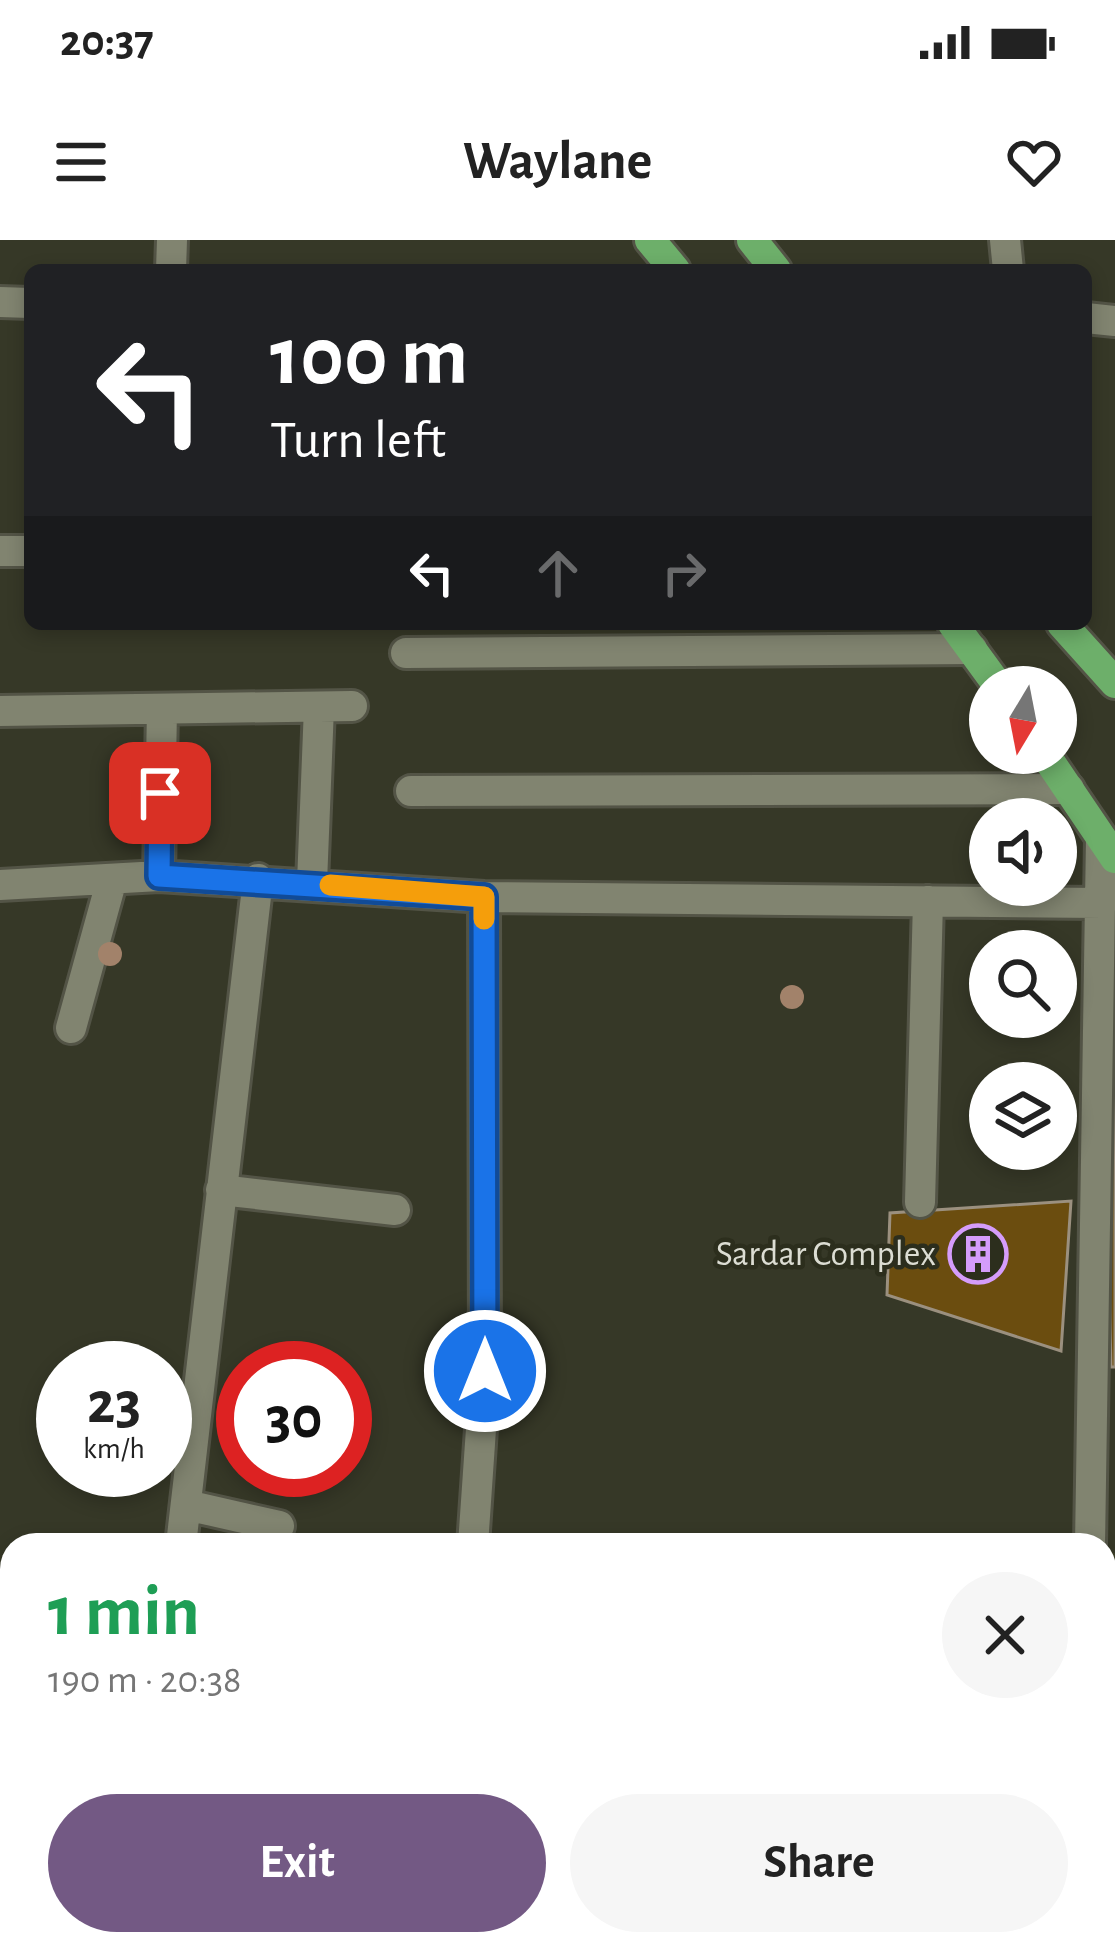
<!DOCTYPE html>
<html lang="en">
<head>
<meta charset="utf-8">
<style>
	:root { --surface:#fff; --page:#f6f6f6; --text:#222; --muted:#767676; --accent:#735984 }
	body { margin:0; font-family:"Alegreya Sans",sans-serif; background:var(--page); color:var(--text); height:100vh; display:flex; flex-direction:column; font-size:45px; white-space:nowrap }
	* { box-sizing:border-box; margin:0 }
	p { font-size:39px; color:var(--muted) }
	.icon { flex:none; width:66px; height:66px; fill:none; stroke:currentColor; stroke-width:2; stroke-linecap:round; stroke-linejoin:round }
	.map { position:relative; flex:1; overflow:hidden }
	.side { position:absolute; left:0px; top:1293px; width:1116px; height:423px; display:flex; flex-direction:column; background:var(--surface); border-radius:36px 36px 0 0; box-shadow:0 6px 18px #0003 }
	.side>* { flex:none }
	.top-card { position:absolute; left:24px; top:24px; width:1068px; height:366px; border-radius:18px; box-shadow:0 6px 18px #0003; background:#202124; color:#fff; overflow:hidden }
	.needle { width:78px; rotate:190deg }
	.tools { position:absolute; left:969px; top:426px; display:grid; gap:24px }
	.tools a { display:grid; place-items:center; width:108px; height:108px; border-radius:50%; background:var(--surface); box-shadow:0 6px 18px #0003; font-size:60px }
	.speed { position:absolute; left:36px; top:1101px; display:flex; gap:24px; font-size:60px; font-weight:700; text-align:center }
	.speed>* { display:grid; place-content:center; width:156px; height:156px; border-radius:50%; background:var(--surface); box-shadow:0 6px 18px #0003; line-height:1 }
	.speed small { font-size:30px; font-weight:400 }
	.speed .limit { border:18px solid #d22; background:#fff; color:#111 }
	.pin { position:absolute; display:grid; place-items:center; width:102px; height:102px; color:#fff; margin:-51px; border-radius:24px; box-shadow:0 6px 18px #0006 }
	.me { position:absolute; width:132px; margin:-66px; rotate:0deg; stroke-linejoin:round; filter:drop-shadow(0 0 9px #0008) }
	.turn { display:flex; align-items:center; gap:42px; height:252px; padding:0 48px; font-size:54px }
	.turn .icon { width:156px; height:156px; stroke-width:2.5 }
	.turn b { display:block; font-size:84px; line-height:102px }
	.lanes { display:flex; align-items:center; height:114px; padding:0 48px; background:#0003; justify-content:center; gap:60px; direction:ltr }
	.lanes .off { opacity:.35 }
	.round { display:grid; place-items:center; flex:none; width:126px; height:126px; border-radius:63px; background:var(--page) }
	.overview { display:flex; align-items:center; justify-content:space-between; height:204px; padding:0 48px }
	h1 { font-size:72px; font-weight:600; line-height:90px; color:#1e9e55 }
	.action { display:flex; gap:24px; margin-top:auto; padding:24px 48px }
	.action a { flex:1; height:138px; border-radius:72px; background:var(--accent); color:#fff; font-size:48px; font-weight:600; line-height:138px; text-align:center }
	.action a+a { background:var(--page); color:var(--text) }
	.status { display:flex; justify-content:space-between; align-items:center; height:84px; padding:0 60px; background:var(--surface); direction:ltr }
	.status svg { height:33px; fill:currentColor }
	header { display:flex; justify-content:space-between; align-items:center; height:156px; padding:0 48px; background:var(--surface); font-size:54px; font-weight:600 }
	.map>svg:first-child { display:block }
	.built { fill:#3e4028 }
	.building { fill:#6b4d0f; stroke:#9b907f; stroke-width:3 }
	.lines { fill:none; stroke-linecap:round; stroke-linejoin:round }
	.minor-casing { stroke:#535446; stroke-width:36 }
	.major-casing { stroke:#535446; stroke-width:36 }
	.minor { stroke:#818470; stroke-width:30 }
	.major { stroke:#6daf6a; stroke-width:30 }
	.tree { fill:#a2826a }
	.route-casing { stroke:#114b97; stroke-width:30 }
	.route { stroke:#1a73e8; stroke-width:21 }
	.slow { stroke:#f59e0b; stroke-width:21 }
	.labels { text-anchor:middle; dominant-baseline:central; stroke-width:9; stroke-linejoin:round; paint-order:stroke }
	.poi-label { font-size:36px; fill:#dcddd3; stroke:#2c2e1d; text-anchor:end }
</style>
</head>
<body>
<div class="status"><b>20:37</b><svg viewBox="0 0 49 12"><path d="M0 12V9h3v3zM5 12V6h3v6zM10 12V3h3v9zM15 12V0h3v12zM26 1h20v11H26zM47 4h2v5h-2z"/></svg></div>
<header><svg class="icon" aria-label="menu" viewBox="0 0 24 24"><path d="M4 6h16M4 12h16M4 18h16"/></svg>Waylane<svg class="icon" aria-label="heart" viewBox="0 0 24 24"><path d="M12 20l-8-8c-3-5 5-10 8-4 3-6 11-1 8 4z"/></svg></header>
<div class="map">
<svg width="1115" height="1714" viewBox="0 0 1115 1714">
	<rect width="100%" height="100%" fill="#363827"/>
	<!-- built -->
	<path class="built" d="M1104,1311L1115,1313V1714H1110Z"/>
	<!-- building -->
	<path class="building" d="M1115,836V1127H1111L1105,849Z
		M1071,961L1061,1111L887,1055L890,973Z"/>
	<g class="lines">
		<!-- minor casing -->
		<g class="minor-casing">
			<path id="minor" d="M1005,0L1008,30
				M171,30L172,0
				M0,62L30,63
				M1086,78L1115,81
				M0,311H30
				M406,413L972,409
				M0,471L352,466
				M411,551L1069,549
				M159,636L162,469
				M312,643L319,467
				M0,645L159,636L484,657L1102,663
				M71,788L112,639
				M221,950L395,970
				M920,962L928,661
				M186,1265L279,1286
				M181,1305L258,639
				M473,1305L485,1131L484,657
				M1090,1305L1101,598
				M1104,1704V1714
				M133,1714L134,1704
				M442,1714V1704
				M687,1714L688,1704"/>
		</g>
		<!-- major casing -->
		<g class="major-casing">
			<path id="major" d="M650,0L675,30
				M752,0L776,30
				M953,384L999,447
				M1062,384L1115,443
				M1044,513L1115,618"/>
		</g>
		<!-- minor -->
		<use href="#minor" class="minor"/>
		<!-- major -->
		<use href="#major" class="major"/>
	</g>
	<!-- trees -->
	<g class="tree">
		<circle cx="110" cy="714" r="12"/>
		<circle cx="792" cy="757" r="12"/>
	</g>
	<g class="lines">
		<!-- route casing -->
		<g class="route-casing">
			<path id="route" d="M160,553L159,636L484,657L485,1131"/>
		</g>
		<!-- route -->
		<use href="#route" class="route"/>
		<!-- slow -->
		<path class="slow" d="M330,645L484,657V679"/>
	</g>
	<!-- icons -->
	<defs>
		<g id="building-ring" transform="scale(3)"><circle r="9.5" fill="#2c2e1d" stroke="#d59cfb" stroke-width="1.5"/><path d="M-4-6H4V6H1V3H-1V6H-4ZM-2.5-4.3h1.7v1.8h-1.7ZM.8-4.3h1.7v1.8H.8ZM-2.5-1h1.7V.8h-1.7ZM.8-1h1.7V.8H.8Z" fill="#d59cfb"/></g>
	</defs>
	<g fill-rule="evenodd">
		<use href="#building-ring" x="978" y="1014"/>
	</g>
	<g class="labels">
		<!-- poi labels -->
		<g class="poi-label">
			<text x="936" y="1014">Sardar Complex</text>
		</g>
	</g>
</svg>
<div class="tools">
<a><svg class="needle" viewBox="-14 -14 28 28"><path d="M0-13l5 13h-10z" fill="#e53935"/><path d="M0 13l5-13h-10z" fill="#767676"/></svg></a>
<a><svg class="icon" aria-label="sound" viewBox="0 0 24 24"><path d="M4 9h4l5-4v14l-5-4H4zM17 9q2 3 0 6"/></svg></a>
<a><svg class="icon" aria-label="search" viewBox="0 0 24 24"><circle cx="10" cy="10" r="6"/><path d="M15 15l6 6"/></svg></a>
<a><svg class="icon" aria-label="layers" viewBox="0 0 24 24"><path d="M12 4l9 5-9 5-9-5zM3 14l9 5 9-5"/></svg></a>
</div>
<div class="speed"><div>23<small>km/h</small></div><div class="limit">30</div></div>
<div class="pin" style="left:160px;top:553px;background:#d93025"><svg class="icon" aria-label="arrive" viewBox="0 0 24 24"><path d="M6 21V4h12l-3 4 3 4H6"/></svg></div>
<svg class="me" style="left:485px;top:1131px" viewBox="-20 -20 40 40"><circle r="17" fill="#1a73e8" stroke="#fff" stroke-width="3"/><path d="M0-11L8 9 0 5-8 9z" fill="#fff"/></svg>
<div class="top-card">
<div class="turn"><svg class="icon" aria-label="left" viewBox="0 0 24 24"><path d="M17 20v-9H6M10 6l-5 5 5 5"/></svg><div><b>100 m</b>Turn left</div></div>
<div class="lanes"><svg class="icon" aria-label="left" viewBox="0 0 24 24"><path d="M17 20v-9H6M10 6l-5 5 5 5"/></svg><svg class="icon off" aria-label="ahead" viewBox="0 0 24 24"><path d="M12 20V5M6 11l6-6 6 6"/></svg><svg class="icon off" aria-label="right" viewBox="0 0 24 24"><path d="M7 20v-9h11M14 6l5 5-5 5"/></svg></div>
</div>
<section class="side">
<div class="overview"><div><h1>1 min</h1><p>190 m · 20:38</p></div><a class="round"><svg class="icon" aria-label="close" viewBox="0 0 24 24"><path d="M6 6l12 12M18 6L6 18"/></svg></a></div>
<div class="action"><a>Exit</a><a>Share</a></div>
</section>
</div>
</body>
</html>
